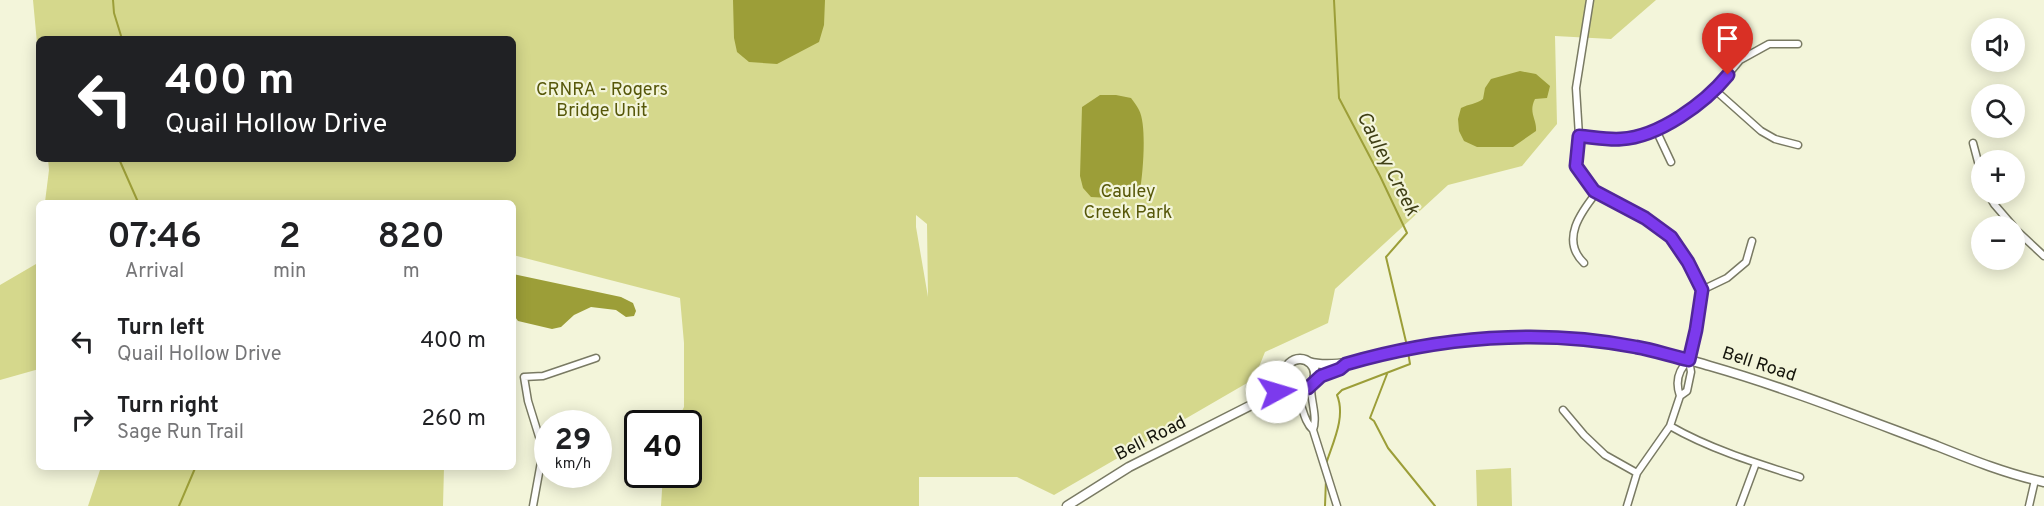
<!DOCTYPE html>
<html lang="en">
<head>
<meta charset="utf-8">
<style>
	:root { --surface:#fff; --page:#f2f2f2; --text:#202124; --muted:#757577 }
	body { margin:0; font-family:Overpass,sans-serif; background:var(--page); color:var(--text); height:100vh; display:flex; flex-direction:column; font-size:22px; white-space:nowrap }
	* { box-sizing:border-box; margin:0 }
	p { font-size:20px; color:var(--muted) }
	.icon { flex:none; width:33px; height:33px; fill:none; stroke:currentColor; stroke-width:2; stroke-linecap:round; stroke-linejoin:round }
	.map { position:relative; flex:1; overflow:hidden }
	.side { position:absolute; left:36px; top:200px; width:480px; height:270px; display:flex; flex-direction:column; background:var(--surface); border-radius:9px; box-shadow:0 3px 15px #0003 }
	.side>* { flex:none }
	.hud { position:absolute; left:36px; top:36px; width:480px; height:126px; border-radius:9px; box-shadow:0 3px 15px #0003; background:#202124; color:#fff; overflow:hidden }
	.fabs { position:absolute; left:1971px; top:18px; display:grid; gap:12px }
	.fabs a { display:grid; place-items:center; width:54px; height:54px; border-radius:50%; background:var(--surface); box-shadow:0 3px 15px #0003; font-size:30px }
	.speed { position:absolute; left:534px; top:410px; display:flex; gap:12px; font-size:30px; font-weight:700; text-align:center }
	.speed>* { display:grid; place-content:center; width:78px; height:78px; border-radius:50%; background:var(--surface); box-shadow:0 3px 15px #0003; line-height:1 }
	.speed small { font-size:15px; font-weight:400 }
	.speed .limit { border:3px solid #111; border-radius:9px; background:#fff; color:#111 }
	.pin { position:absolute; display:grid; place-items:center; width:51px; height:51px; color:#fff; margin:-62px -26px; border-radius:50% 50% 50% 0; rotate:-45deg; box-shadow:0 0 6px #0007 }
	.pin .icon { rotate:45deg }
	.me { position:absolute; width:66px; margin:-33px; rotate:84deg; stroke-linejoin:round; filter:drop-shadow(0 0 4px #0008) }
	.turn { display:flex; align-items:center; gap:21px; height:126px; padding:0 30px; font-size:27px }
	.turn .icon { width:78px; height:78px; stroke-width:2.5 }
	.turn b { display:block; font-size:42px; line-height:51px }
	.eta { display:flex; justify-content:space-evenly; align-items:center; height:102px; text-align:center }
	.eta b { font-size:36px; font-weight:600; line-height:42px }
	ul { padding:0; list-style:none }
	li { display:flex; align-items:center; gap:18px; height:78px; padding:0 30px }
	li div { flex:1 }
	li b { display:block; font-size:22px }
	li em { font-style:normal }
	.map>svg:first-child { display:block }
	.green { fill:#d5d88c; fill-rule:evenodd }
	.water { fill:#9c9e38 }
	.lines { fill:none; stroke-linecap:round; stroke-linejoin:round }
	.stream { stroke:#9c9e38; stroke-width:2 }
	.street-casing { stroke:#797a63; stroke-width:9 }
	.secondary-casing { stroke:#797a63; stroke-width:11 }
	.street { stroke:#fff; stroke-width:6 }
	.secondary { stroke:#fff; stroke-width:8 }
	.route-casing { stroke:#51269a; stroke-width:15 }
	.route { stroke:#7c3aed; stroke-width:10 }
	.labels { text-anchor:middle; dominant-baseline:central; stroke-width:4.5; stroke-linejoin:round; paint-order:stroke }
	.park-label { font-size:18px; fill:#565709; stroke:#f3f5da }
	.street-label { font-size:18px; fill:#14140b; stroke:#f3f5da }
	.water-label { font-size:20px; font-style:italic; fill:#3f3f15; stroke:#f3f5da }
</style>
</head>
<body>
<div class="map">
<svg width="2044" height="506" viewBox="0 0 2044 506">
	<rect width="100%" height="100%" fill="#f3f5da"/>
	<!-- green -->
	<path class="green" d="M33,0H1656L1611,39L1555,36L1557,124L1522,166L1448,185L1335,289L1328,323L1265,352L1254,379L1054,495L1017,477H919V506H661L663,474H688V423H676L684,407V343L680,298L513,255V202H45L49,170L48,159H513V39H39V65ZM916,215L927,224L928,297L916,227Z
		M39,242V369L0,380V285L36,264Z
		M101,467H444L443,506H88Z
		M1511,468L1512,506H1477L1476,470Z"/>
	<!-- water -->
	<path class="water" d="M733,0H825L824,25L819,42L777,64L749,62L737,52L734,38Z
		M1520,71L1536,74L1550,86L1547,98L1535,99C1528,113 1537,119 1536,131L1513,147H1477L1464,141L1459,131L1458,119L1461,108C1469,104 1476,104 1483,99L1485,88L1491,79Z
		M1100,95H1116L1131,98C1134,102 1137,106 1139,110C1147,125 1143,173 1140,190L1129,199L1091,197L1083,188L1080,176L1082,107Z
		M513,274L621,297L633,303L636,311L634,316L626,317L616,310L591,307L574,315L561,327L552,329L518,321L513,314Z"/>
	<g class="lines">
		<!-- stream -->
		<path class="stream" d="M113,0L114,13L122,39
			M1334,0L1339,98L1380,176L1407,233L1386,257L1407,346
			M119,159L138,202
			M1387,374L1370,418L1374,421L1388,448L1435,506
			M1326,464C1333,442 1346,417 1337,395L1342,390L1410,364L1408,352
			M179,506L196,466
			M1325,506L1326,479"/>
		<!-- street casing -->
		<g class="street-casing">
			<path id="street" d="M1590,0L1576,88L1579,136L1576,166L1594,191L1645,218L1671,237L1688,262L1702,290L1696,330L1689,360L1691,372L1687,391L1680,396L1670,426L1637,473L1627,506
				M1715,90L1761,131L1775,139L1798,145
				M1656,130L1671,162
				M1579,136L1623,139L1656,130L1680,116L1715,90L1740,60L1769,44H1798
				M1973,143L1982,177
				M1988,194L1994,204L2013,226
				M2014,228L2044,256
				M1584,263C1560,240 1581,212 1597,192
				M1702,290L1727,278L1746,262L1752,241
				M1311,384C1310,400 1318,416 1313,430
				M1293,388C1303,401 1302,420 1313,430L1337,506
				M1680,396C1675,382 1678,370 1689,360
				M1563,410L1584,435L1605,455L1637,473
				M1670,426C1710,449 1756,463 1800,477
				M533,506L541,462V443L528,401L524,377L543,376L596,358
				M1740,506L1756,463
				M2029,506L2035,480"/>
		</g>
		<!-- secondary casing -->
		<g class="secondary-casing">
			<path id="secondary" d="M1285 374a15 15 0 1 1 30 0a15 15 0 1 1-30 0Z
				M1309,362C1341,372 1405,347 1442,342C1505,335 1569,337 1631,346C1658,350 1685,359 1710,366C1787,388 1862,418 1937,446C1972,460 2007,474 2044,482
				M1314,380L1345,364
				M1256,400L1284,372
				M1067,506L1129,467L1289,386"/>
		</g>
		<!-- street -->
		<use href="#street" class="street"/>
		<!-- secondary -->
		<use href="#secondary" class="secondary"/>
	</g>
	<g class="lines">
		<!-- route casing -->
		<g class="route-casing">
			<path id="route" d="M1277,392L1289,386L1298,390L1308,388L1321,376L1340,369L1346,364C1439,337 1540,328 1636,347C1654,350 1671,356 1689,360L1696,330L1702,290L1688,262L1671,237L1645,218L1594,191L1576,166L1579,136C1593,137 1607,140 1621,139C1659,137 1705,103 1728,75"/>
		</g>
		<!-- route -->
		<use href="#route" class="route"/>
	</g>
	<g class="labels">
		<!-- park labels -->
		<g class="park-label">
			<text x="602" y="90">CRNRA - Rogers<tspan x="602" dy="21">Bridge Unit</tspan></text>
			<text x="1128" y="192">Cauley<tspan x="1128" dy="21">Creek Park</tspan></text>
		</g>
		<!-- street labels -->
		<g class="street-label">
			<text transform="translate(1759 365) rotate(18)">Bell Road</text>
			<text transform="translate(1151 439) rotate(-27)">Bell Road</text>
		</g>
		<!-- water labels -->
		<g class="water-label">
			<text transform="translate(1387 164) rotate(63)">Cauley Creek</text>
		</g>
	</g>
</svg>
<div class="fabs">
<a><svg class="icon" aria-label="sound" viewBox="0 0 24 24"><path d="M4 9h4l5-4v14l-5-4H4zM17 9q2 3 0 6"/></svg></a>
<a><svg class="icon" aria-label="search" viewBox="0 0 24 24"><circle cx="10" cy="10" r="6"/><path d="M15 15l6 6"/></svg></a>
<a>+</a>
<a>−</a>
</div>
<div class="speed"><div>29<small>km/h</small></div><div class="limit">40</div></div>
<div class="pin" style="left:1728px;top:75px;background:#d93025"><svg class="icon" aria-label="arrive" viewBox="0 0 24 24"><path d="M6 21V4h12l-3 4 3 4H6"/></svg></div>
<svg class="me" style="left:1277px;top:392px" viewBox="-20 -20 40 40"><circle r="19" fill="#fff"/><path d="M0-13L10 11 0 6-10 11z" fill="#7c3aed"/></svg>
<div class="hud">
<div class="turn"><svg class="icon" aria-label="left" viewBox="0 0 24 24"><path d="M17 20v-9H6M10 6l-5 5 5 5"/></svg><div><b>400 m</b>Quail Hollow Drive</div></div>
</div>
<section class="side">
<div class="eta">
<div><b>07:46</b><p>Arrival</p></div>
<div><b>2</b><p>min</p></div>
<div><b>820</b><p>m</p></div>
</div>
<ul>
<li><svg class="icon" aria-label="left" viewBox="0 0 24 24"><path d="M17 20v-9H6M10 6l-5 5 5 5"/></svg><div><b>Turn left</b><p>Quail Hollow Drive</p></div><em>400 m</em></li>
<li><svg class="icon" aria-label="right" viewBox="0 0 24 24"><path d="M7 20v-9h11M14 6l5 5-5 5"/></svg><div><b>Turn right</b><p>Sage Run Trail</p></div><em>260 m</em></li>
</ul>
</section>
</div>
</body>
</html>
